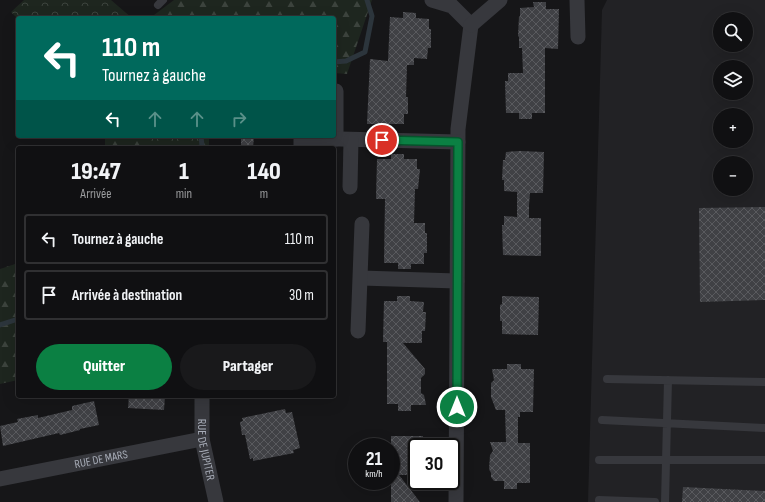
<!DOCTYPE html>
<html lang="fr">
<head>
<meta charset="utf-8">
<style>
	:root { --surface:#101012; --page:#19191b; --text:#f1f3f6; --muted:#9c9d9f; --line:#303032; --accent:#0b8043 }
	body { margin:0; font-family:"Sofia Sans Condensed",sans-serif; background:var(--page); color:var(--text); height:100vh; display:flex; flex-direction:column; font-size:15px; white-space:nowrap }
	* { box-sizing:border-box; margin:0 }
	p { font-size:13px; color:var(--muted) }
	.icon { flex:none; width:22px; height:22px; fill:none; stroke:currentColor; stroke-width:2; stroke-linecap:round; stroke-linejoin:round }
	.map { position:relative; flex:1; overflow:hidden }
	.drawer { position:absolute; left:16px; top:146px; width:320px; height:252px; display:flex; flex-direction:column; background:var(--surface); border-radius:4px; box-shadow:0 4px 16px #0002,0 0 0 1px var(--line) }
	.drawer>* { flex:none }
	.hud { position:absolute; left:16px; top:16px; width:320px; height:122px; border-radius:4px; box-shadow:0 4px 16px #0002,0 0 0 1px var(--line); background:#00695c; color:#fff; overflow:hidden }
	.buttons { position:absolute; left:713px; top:12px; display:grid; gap:8px }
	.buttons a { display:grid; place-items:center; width:40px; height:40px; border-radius:50%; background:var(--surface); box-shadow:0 4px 16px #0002,0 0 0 1px var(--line); font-size:20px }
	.speed { position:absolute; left:348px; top:438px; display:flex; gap:8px; font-size:20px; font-weight:700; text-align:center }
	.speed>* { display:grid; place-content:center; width:52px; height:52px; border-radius:50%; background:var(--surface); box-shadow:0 4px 16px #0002,0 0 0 1px var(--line); line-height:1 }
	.speed small { font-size:10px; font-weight:400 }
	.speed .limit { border:2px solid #111; border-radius:6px; background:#fff; color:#111 }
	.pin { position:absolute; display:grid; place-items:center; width:34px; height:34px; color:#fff; margin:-17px; border:2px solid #fff; border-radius:50%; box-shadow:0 1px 4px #0007 }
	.me { position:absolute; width:44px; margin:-22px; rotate:0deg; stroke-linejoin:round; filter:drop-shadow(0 0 3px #0008) }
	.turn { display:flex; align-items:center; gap:14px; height:84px; padding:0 20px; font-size:18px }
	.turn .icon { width:52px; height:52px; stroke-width:2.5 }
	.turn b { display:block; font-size:28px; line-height:34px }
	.lanes { display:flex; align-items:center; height:38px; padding:0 20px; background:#0003; justify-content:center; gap:20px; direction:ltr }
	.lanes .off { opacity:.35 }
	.eta { display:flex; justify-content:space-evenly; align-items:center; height:68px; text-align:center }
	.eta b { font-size:24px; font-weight:800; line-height:28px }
	.cta { display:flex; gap:8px; margin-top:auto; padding:8px 20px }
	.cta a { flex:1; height:46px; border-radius:24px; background:var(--accent); color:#fff; font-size:16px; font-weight:800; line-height:46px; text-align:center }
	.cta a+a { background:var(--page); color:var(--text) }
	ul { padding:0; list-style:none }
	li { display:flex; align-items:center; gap:12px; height:50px; margin:0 8px 6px; padding:0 12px; border:2px solid var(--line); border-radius:4px }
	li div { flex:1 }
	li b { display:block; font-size:15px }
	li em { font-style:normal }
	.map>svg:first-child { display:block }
	.built { fill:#222225; fill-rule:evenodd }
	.forest { fill:url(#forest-firs) }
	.park { fill:url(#park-crowns) }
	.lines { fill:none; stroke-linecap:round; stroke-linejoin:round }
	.stream { stroke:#2c353c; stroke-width:5 }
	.building { fill:url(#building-cross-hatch) }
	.lane { stroke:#37383d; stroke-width:8 }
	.street { stroke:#37383d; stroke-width:15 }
	.route-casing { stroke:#07532c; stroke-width:10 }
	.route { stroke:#0b8043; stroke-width:7 }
	.labels { text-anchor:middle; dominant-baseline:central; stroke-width:3.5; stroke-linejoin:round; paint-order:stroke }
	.street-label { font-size:12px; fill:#a8adb8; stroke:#111113 }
</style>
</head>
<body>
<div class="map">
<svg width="765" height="502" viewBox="0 0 765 502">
	<defs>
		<pattern id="forest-firs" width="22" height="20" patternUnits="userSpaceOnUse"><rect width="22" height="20" fill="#1e261f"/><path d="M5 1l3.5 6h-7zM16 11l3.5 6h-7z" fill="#3c433d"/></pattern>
		<pattern id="park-crowns" width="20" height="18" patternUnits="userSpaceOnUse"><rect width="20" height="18" fill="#1e261f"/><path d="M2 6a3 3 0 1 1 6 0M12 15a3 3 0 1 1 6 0" fill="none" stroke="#3c433d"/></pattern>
		<pattern id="building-cross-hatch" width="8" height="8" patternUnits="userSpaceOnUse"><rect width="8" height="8" fill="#404145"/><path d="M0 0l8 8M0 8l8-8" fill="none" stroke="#595a5e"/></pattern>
	</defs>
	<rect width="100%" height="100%" fill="#161618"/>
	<!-- built -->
	<path class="built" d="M607,0H765V502H588L602,10ZM720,19H746V45H720ZM720,67H746V93H720ZM720,115H746V141H720ZM720,163H746V189H720Z"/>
	<!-- forest -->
	<path class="forest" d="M174,0H372L347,74L334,73V18H150Z
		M105,136H209V148H105Z
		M18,263V380L0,384V269Z"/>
	<!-- park -->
	<path class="park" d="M24,0H111L132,18H18V19L11,12Z
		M138,136H201L202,146L198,148H150Z"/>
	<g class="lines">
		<!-- stream -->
		<path class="stream" d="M334,62L346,61L365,52L372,16L367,0
			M198,148L202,146L201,136
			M0,325L18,319"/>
	</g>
	<!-- building -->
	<path class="building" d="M533,2H546V9H559L558,49L545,48V113H532V119H519V113H506L505,81H508V73H523L522,48H519V37L518,36L519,16L520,17V8L534,7Z
		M403,12L416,13V18L429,19V29H431V48H428L427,59L414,58V65H407L406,97H408V114H404V124H367L370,59L388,61L390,17L403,18Z
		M241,136H254L253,148H241Z
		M520,151L544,152L543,193H530L529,205V218H541V256L503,255L502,225H504V216L517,217V192L504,191V180H502L503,160H505L506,152Z
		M391,154H404V159H417V169H420L418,189H415L414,223H425V233H427V253H424V264H411V269H398V263H384L385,199H376L377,159H391Z
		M765,207V300L700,302L699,208Z
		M397,296H410V301L424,302L423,312H426L425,331H422V343H403L425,369V374L421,378V393L424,395L426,405H411V411H398V404H387V342H383L384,301H397Z
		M502,296L539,297L538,335L502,334V321H500V305L502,304Z
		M507,364H521V369H534L533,412H520V417H518V443H530V483H517V489H504V481H494L491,477V473L489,469L490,455L493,451L490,442H506L505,410H496L491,397V383L494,380L492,369H507Z
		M129,396H165L164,410L128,408Z
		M94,401L99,425L80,429V430L60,435L59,433L3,446L0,426L18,422L17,419L38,415V418L72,410V406Z
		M285,409L286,413L292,412L300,448L293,450L294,453L253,461V458L250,459L245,435H242L240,422L243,421L242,418Z
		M391,436H423L422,445L420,447H417V475H399L420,502H391Z
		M683,487L765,491V502H682Z"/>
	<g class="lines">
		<!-- lane -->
		<path class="lane" d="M158,5L163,0
			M607,379L765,382
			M602,420L765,428
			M599,460H765
			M599,500L655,502
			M665,502L668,380"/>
		<!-- street -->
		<g class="street">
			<path d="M432,0L452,6L471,25L458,129L456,502"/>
			<path d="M577,0L578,37"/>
			<path d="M471,25L500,0"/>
			<path d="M336,139V91"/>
			<path d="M301,148V138L458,142"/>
			<path d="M350,187L351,140"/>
			<path d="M361,278L457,281"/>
			<path d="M358,331L362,224"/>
			<path id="s1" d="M202,396V439L216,502"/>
			<path id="s2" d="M0,479L202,439"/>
		</g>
	</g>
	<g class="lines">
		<!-- route casing -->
		<g class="route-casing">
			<path id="route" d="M382,140L458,142L457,407"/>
		</g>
		<!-- route -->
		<use href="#route" class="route"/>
	</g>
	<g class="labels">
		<!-- street labels -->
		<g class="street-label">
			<text stroke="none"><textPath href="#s1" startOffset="54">RUE DE JUPITER</textPath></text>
			<text stroke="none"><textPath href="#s2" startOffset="103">RUE DE MARS</textPath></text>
		</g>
	</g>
</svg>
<div class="buttons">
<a><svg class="icon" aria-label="search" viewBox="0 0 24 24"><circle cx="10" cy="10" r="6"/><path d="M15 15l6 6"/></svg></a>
<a><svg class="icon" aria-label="layers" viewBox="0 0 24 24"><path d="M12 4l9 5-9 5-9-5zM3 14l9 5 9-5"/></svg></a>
<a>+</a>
<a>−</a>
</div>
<div class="speed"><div>21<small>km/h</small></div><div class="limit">30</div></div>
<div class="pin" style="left:382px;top:140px;background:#d93025"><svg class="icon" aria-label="arrive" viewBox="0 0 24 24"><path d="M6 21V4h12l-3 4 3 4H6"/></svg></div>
<svg class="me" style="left:457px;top:407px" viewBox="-20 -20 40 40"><circle r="17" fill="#0b8043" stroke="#fff" stroke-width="3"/><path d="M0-11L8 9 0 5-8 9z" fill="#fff"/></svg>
<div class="hud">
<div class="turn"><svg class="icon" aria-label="left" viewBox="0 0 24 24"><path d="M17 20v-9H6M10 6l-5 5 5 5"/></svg><div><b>110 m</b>Tournez à gauche</div></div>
<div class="lanes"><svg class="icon" aria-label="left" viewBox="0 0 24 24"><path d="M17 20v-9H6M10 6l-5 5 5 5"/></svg><svg class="icon off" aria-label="ahead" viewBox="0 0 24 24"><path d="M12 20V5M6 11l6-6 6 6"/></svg><svg class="icon off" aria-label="ahead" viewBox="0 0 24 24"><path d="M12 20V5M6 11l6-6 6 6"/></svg><svg class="icon off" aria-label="right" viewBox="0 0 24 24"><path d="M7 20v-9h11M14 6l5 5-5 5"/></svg></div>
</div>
<section class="drawer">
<div class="eta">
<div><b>19:47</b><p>Arrivée</p></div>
<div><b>1</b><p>min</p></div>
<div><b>140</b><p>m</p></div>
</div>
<ul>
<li><svg class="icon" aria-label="left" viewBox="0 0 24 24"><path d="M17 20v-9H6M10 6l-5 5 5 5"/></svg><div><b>Tournez à gauche</b></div><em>110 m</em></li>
<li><svg class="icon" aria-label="arrive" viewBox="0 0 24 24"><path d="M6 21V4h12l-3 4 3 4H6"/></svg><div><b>Arrivée à destination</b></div><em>30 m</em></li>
</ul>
<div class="cta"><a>Quitter</a><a>Partager</a></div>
</section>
</div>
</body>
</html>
